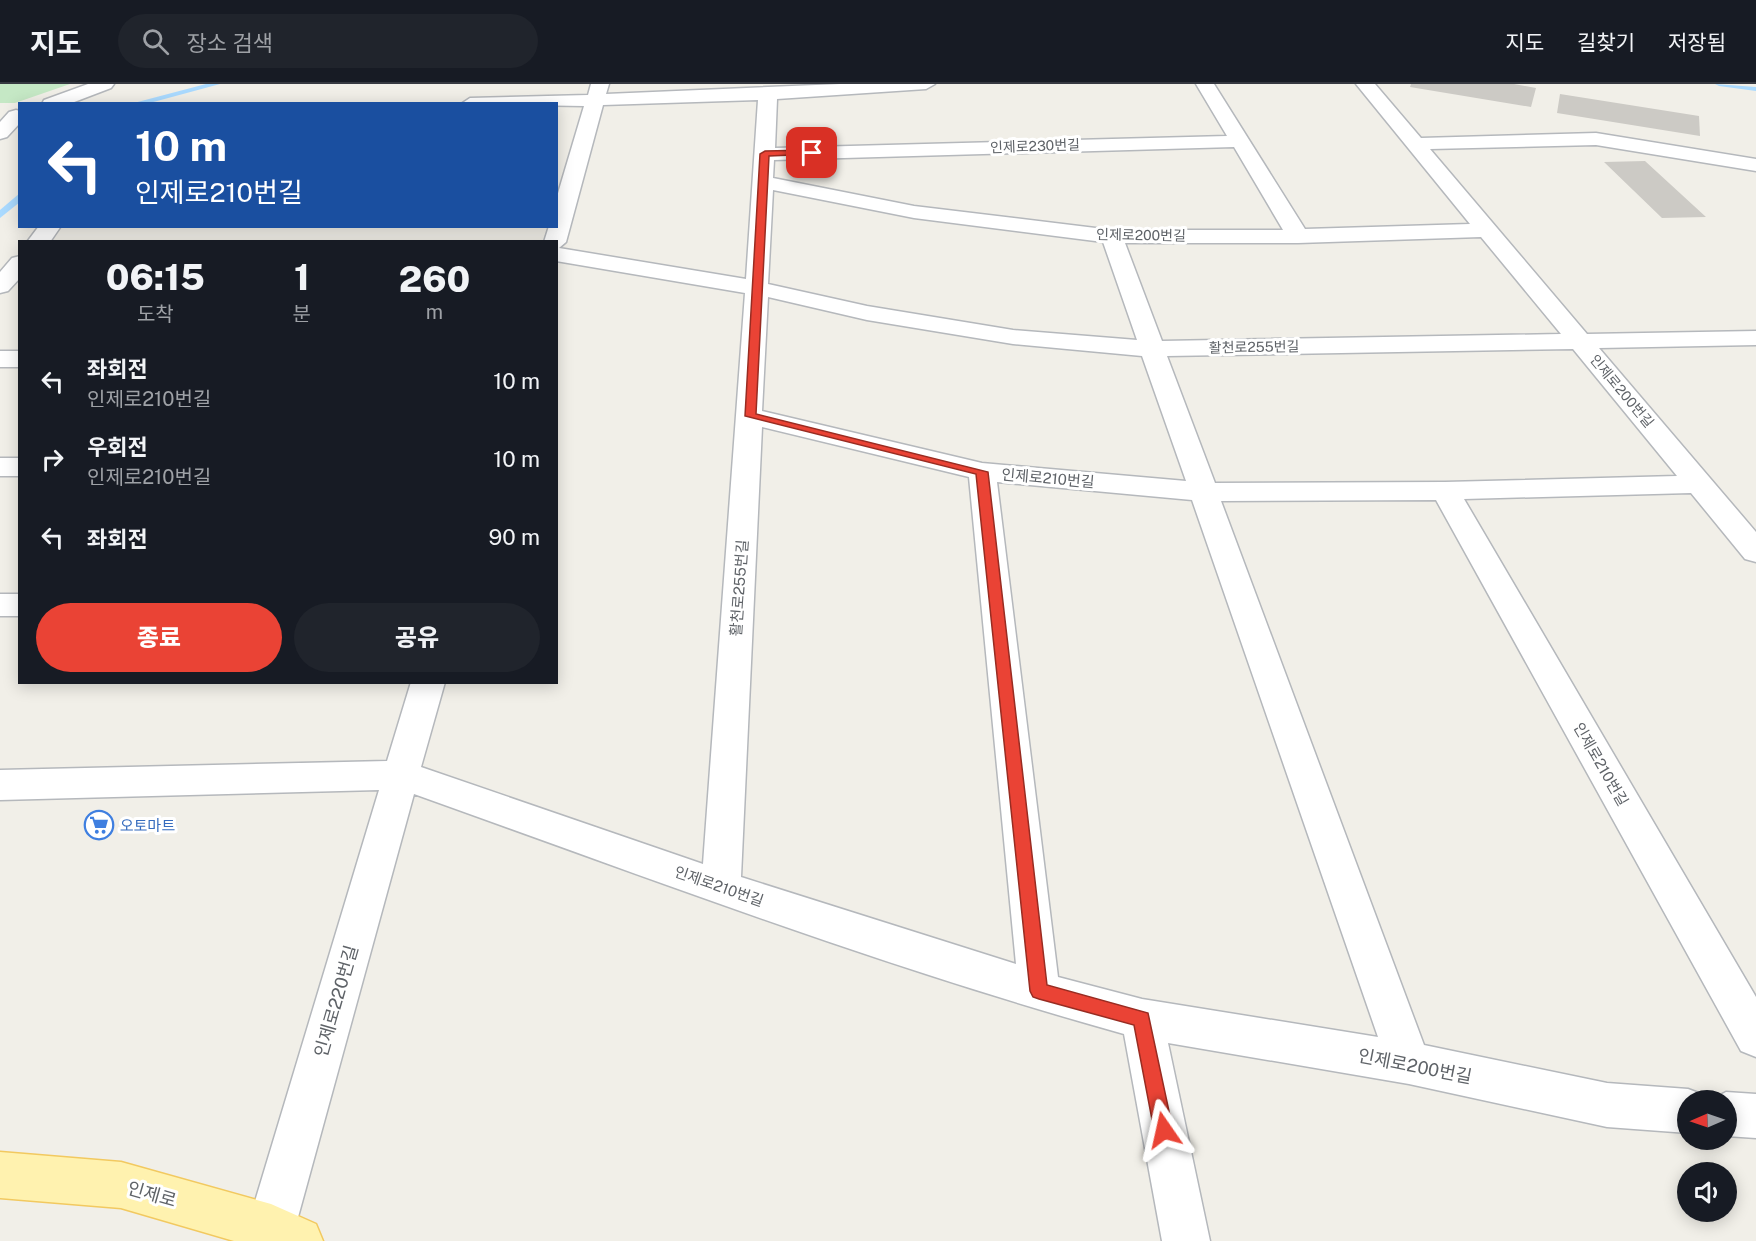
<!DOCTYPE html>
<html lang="ko">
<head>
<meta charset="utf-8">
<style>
	:root { --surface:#171b24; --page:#20242c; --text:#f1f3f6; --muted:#9ea1a6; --line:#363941; --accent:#ea4335 }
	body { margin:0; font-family:"Public Sans","Noto Sans KR",sans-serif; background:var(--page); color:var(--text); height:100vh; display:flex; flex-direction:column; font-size:22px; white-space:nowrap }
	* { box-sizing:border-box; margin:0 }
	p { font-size:20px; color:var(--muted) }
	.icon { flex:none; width:33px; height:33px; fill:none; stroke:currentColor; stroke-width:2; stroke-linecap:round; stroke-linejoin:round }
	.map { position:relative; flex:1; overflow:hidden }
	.side { position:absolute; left:18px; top:156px; width:540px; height:444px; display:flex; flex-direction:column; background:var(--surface); border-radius:0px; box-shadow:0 3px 15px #0003 }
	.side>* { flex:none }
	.guide { position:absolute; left:18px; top:18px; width:540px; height:126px; border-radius:0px; box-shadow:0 3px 15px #0003; background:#1a4fa0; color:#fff; overflow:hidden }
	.needle { width:39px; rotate:268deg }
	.buttons { position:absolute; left:1677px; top:1006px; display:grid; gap:12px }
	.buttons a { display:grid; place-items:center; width:60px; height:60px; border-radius:50%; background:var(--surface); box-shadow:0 3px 15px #0003; font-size:30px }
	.pin { position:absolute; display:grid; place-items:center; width:51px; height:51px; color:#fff; margin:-26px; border-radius:12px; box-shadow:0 3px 9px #0006 }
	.me { position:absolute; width:66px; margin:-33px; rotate:349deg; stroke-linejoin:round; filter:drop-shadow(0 0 4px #0008) }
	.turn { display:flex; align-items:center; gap:21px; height:126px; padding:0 18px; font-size:27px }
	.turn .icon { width:78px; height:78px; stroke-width:2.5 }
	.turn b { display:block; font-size:42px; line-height:51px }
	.eta { display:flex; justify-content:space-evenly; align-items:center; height:102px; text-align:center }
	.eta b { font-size:36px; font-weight:800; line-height:42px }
	.button { display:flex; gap:12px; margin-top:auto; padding:12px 18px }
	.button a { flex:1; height:69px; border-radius:36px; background:var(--accent); color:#fff; font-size:24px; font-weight:800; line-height:69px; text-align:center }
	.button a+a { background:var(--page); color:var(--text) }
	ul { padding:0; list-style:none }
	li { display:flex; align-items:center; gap:18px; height:78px; padding:0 18px }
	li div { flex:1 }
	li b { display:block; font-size:22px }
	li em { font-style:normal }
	header { display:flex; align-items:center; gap:36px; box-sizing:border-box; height:84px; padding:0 30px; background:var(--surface); border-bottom:2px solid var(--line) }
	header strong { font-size:28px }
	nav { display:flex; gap:33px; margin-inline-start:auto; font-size:21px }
	.search { width:420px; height:54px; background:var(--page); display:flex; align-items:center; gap:15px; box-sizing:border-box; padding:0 21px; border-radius:33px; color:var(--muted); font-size:22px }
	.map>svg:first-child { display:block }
	.green { fill:#c5e8c5 }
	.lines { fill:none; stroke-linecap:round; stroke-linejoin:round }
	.stream { fill:#aadaff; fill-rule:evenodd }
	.building { fill:#cccac5 }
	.minor-casing { stroke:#b5b8bc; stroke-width:3 }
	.major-casing { stroke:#f2c960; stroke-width:3 }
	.minor { fill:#fff; fill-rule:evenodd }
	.major { fill:#fff2af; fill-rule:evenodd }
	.route { fill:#ea4335; stroke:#982c22; stroke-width:1.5 }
	.labels { text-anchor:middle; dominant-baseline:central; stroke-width:6; stroke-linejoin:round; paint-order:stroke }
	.far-street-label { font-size:14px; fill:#5f6368; stroke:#fff }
	.street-label { font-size:15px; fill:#5f6368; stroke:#fff }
	.shop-label { font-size:15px; fill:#366cbe; stroke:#fff; text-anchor:start }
	.near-street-label { font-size:18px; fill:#5f6368; stroke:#fff }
</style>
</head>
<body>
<header>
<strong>지도</strong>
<div class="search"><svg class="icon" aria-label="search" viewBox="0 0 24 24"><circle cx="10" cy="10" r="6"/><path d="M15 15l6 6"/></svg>장소 검색</div>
<nav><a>지도</a><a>길찾기</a><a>저장됨</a></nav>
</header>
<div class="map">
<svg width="1756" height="1157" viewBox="0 0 1756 1157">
	<rect width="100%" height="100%" fill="#f1efe8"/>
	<!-- green -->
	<path class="green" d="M0,0H70L15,19H0Z"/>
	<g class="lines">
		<!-- stream -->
		<path class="stream" d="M206,0H220L146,20H130Z
			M1715,0L1756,3V7L1719,2Z
			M20,109V118L0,134V126Z"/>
	</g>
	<!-- building -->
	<path class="building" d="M1411,0H1514L1536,4L1531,23L1410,3Z
		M1560,10L1699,32L1700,52L1557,29Z
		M1645,77L1706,133L1662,134L1604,78Z"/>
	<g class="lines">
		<!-- minor casing -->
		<g class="minor-casing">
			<path id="minor" d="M88,0H114L111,4L69,20H42L44,16Z
				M591,0H609L606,10L840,0H935L926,5L777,15L775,64L1227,52L1196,0H1214L1305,145L1470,140L1356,0H1375L1421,54L1596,49L1756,75V87L1596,61L1430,65L1587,250L1756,247V261L1599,264L1756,448V478L1745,475L1691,409L1464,415L1756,913V973L1741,967L1436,416L1221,417L1424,961L1607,999L1688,1005L1704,1011L1706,1017H1688V1049L1607,1043L1409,1000L1168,959L1210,1157H1162L1124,950C883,883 649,794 414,710L295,1144L289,1157H253L247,1144L379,706L0,716V686L387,677L411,598H445L421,683L703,780L745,209L556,177V158H544L549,142H556V116L584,22L461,20L470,14L588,11ZM758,16L746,195L559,164L566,158L603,21ZM1234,63L1283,146H1112L914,122L773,94L774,76ZM773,106L914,134L1103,158L1137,256L1013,246L867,222L768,200ZM1481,153L1561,250L1162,257L1125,159H1298ZM768,213L867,236L1013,260L1142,272L1186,397L982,379L762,327ZM1573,265L1677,392L1445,398L1215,399L1167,272ZM762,343L969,393L1016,880L741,793ZM997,398L1192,416L1378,953L1142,915L1058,893Z
				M16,26L20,27V39L7,53L0,55V38L9,28Z
				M39,142H61L50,158H27Z
				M20,172V194L8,207L0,209V188L12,174Z
				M0,267H20V283H0Z
				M0,374H20V392H0Z
				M0,510H20V532H0Z
				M1726,1008L1756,1010V1054L1726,1052V1017H1709Z"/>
		</g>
		<!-- major casing -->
		<g class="major-casing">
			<path id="major" d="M0,1068L121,1078L271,1120L316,1140L323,1157H234L121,1124L0,1114Z"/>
		</g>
		<!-- minor -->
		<use href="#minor" class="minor"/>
		<!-- major -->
		<use href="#major" class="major"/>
	</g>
	<!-- route -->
	<path class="route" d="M812,66L815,70L769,72L756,330L988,388L1047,901L1148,929L1173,1046L1170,1053L1164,1055L1157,1053L1154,1046L1134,941L1039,915L1033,913L1030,907L976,390L745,332L760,70L765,67Z"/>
	<!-- icons -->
	<defs>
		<g id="supermarket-ring" transform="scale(1.5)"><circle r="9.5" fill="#fff" stroke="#3f7fe0" stroke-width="1.5"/><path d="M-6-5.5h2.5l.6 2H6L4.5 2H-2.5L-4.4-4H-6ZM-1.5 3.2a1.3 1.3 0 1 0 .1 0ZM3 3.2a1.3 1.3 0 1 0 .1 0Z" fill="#3f7fe0"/></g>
	</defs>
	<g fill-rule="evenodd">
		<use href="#supermarket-ring" x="99" y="741"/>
	</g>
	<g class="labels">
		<!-- far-street labels -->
		<g class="far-street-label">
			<text transform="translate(1035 62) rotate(-2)">인제로230번길</text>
			<text transform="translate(1141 151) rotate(1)">인제로200번길</text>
			<text transform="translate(1254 263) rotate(-1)">활천로255번길</text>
			<text transform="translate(1622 307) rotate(50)">인제로200번길</text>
		</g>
		<!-- street labels -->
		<g class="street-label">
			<text transform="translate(1048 394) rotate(5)">인제로210번길</text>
			<text transform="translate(739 504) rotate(-86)">활천로255번길</text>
			<text transform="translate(1601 680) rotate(60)">인제로210번길</text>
			<text transform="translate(719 802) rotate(19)">인제로210번길</text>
		</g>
		<!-- shop labels -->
		<g class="shop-label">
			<text x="120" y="741">오토마트</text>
		</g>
		<!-- near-street labels -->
		<g class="near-street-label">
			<text transform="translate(336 917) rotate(-74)">인제로220번길</text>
			<text transform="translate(1415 982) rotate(11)">인제로200번길</text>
			<text transform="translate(152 1110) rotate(16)">인제로</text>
		</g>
	</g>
</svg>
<div class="buttons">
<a><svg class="needle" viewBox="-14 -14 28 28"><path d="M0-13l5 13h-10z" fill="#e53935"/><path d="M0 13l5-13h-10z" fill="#9ea1a6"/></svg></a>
<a><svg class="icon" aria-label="sound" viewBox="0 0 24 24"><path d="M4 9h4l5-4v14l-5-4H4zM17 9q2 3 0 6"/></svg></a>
</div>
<div class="pin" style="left:812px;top:69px;background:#d93025"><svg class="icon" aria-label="arrive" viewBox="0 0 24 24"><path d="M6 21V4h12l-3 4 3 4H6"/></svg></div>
<svg class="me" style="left:1164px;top:1046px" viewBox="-20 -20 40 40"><path d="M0-17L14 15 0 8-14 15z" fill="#ea4335" stroke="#fff" stroke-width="4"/></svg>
<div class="guide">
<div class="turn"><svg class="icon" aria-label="left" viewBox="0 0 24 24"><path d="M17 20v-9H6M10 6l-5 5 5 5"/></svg><div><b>10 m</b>인제로210번길</div></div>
</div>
<section class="side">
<div class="eta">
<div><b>06:15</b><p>도착</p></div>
<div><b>1</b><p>분</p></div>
<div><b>260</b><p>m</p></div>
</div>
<ul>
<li><svg class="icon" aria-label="left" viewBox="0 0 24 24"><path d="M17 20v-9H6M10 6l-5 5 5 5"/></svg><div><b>좌회전</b><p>인제로210번길</p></div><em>10 m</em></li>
<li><svg class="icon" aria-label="right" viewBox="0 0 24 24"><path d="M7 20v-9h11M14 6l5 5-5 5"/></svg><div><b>우회전</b><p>인제로210번길</p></div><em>10 m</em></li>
<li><svg class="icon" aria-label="left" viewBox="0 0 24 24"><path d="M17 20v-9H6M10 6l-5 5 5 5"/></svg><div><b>좌회전</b></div><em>90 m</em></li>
</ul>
<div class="button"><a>종료</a><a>공유</a></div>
</section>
</div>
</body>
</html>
